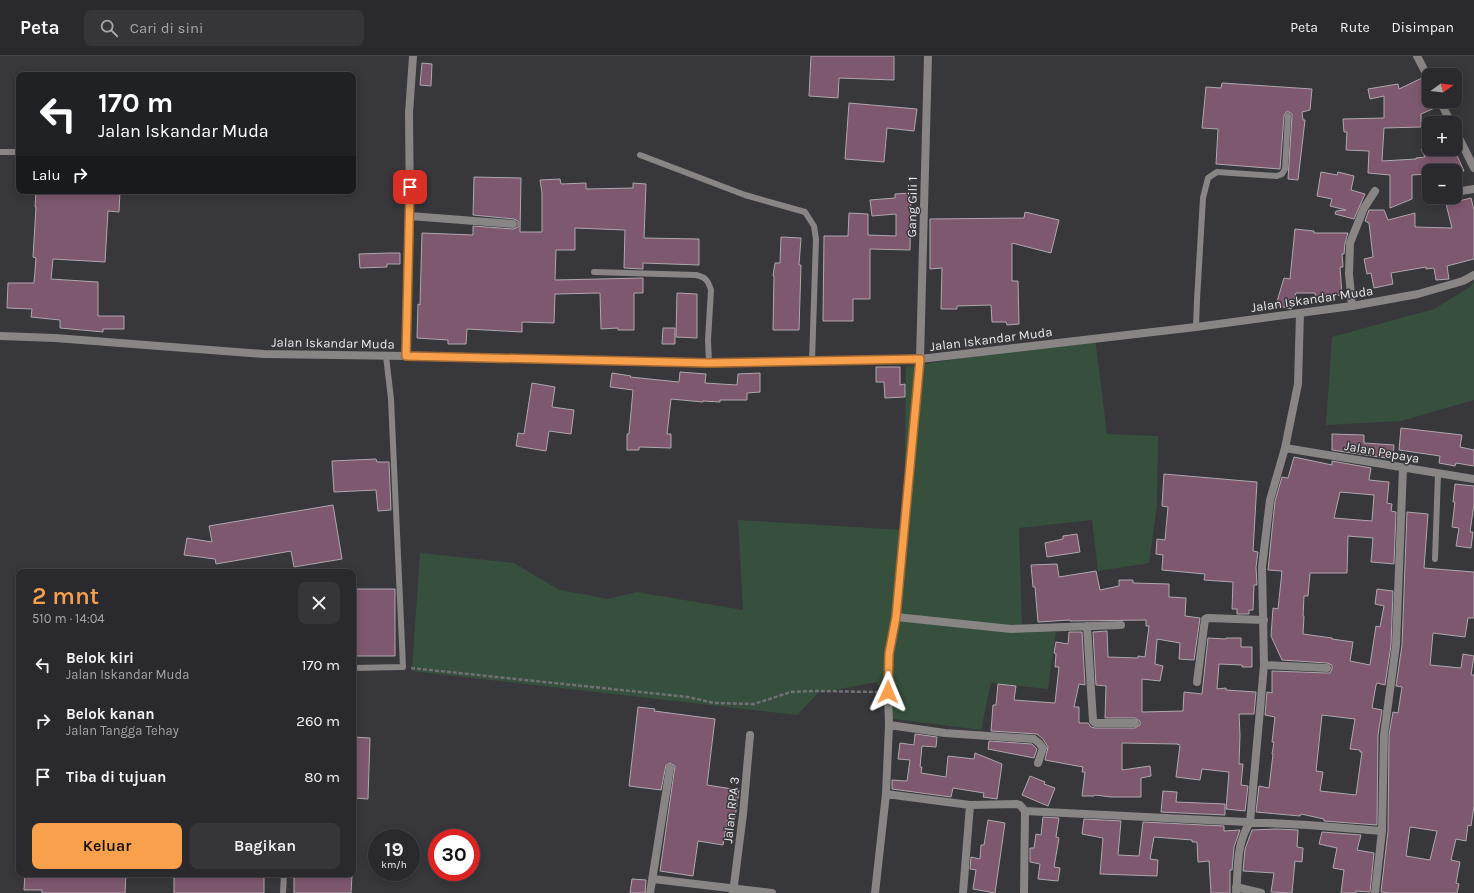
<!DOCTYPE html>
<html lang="id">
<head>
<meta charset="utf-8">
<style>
	:root { --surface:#2a292d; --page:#363539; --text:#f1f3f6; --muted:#a5a6aa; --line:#464549; --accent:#f9a04d }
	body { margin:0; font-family:Karla,sans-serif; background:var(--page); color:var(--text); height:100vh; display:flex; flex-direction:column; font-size:15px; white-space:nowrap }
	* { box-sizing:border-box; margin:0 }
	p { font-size:13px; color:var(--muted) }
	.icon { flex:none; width:22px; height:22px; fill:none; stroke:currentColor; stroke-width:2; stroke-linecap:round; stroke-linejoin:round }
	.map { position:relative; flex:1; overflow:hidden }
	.details { position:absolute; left:16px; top:513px; width:340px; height:308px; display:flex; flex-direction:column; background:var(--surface); border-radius:8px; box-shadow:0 2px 10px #0003,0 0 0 1px var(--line) }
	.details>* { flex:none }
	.hud { position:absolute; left:16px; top:16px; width:340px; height:122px; border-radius:8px; box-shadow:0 2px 10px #0003,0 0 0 1px var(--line); background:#202124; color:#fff; overflow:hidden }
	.needle { width:26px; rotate:75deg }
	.tools { position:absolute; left:1422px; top:12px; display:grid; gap:8px }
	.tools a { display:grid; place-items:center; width:40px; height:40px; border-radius:8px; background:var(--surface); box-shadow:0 2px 10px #0003,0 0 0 1px var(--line); font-size:20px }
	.speed { position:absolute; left:368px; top:773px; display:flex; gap:8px; font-size:20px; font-weight:700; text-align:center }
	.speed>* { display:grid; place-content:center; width:52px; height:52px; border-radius:50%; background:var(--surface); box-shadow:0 2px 10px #0003,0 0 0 1px var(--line); line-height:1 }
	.speed small { font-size:10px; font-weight:400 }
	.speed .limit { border:6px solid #d22; background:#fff; color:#111 }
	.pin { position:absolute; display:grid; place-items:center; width:34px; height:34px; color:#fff; margin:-17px; border-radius:8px; box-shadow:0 2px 6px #0006 }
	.me { position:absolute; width:44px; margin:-22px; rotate:1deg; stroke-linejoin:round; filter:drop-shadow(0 0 3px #0008) }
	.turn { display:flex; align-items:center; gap:14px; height:84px; padding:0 16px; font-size:18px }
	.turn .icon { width:52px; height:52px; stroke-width:2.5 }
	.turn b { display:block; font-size:28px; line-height:34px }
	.then { display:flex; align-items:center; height:38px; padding:0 16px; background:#0003; gap:8px; font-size:15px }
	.round { display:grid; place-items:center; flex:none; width:42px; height:42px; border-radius:8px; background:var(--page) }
	.overview { display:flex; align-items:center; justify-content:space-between; height:68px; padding:0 16px }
	h1 { font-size:24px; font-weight:600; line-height:30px; color:var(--accent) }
	.primary-button { display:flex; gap:8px; margin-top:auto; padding:8px 16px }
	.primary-button a { flex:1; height:46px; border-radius:8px; background:var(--accent); color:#111; font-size:16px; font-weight:600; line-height:46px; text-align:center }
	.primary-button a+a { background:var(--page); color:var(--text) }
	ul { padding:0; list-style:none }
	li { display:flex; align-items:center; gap:12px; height:56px; padding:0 16px }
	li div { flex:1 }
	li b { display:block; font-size:15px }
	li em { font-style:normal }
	header { display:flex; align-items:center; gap:24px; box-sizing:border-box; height:56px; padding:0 20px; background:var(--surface); border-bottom:1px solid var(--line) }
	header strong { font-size:19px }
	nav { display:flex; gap:22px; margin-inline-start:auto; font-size:14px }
	.search { width:280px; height:36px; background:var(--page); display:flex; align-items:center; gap:10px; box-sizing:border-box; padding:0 14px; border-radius:8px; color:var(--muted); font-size:15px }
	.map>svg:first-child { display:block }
	.green { fill:#37503d }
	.building { fill:#7e586f; stroke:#aea8ac; fill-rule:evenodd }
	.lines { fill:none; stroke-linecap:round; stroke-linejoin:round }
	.path { stroke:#717075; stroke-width:2.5; stroke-dasharray:4 2; stroke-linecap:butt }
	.service { stroke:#888584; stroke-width:6 }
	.minor { stroke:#888584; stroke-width:8 }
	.tertiary { stroke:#888584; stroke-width:8 }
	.route-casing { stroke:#a26832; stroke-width:10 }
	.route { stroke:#f9a04d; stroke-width:7 }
	.labels { text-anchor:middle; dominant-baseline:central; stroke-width:3; stroke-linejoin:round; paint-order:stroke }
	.street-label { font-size:13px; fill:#e7e7ea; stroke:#38373c }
</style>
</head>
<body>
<header>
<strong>Peta</strong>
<div class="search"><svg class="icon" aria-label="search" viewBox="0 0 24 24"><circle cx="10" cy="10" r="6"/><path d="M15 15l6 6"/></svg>Cari di sini</div>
<nav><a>Peta</a><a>Rute</a><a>Disimpan</a></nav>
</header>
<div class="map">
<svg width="1474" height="837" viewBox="0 0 1474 837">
	<rect width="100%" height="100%" fill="#38373c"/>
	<!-- green -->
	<path class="green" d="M1474,225V344L1401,365L1326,369L1332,281L1434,253L1470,231Z
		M1095,281L1107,378L1158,380L1157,450L1149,507L1098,515L1092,464L1019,472L1022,573L1056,576L1048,633L991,627L981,674L887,662L877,626L818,637L797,659L412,615L420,497L514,507L559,534L608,543L637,536L743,554L738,464L904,474L906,311Z"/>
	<!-- building -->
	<path class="building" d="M811,0H894V24L839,22L838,42L809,40Z
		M422,7L432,8L431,30L420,29Z
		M1422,22L1429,34V45H1435L1437,51L1421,58V71L1384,72L1382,105L1416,103V102L1425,101L1421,93H1454L1464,115H1429V118L1412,119V143L1390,152V119L1368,117L1369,95L1346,94L1347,76H1344L1343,63L1384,62V40L1370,43L1368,33L1398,28L1399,33Z
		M1222,27L1312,33L1310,54L1302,56L1303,64H1305L1298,124L1288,123L1292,60V58L1289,56H1286L1284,60L1280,113L1216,108L1218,73L1202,72L1206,31L1221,32Z
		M849,47L917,53L914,75L887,72L884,106L845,103Z
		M1321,116L1337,119L1338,116L1354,120L1351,134L1365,138L1354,163L1335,158L1336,155L1346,154L1330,150L1332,143L1317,140Z
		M474,121L521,122L520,176H542V137L540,124L560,123L561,128L586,127V133L633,132V127L646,128L644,182L699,183V209L643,207V213L624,212L625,174L575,172V194H556L555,224L643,222V237H634V274H618V272L601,273L600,237L555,238L554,267L522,266V276L467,273L466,288H448V284L417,282L418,248L420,249L422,177L473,179V170L513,173L518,171V165L514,163L473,159Z
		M36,135H120L119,156L108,155L105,206L53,203L51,223L98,226V260H124V273H103V276L60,272V264L31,261L32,253L7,252L8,227H34L36,202L33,201L36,151H35Z
		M911,137L910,194L870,193V243H853V265H823L824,180H848L849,157L868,158V179L896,180V158L872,160L870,144L895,142V138Z
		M1471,142L1474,154V203L1447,210L1449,223L1436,224L1434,212L1426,213V211L1391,217L1393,228L1374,232L1371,217L1367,218L1364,203L1373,201L1369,167L1365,165L1369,154H1384L1388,164L1415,157V171L1452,172L1446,148Z
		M1025,156L1059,164L1051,197L1012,187V225H1018L1019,268L1007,269L1006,266H992L991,249L957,250V253H941L942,212L930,213V163L1024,162Z
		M1295,173L1314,175V177H1348L1345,187L1344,198H1342L1343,211H1340L1342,239L1327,240L1328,245L1316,246L1315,237H1296L1291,253L1276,249L1284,222L1290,223Z
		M781,181L801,182L799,209H801L799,274H773L774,220H773L775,207H780Z
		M388,197H400V208H387V211L360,212L359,198Z
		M677,237L697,238V282L676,281Z
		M663,272H675V288H662Z
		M876,311H900V329L905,328V341L885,342L884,326H876Z
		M680,316L706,318L705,327L737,329L738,318L760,317V336L747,337V344H720V346L703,345V346L671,343L667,378H671V392L639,391V394H627V378H629L633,334L610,331L612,317L631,320L630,321L679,326Z
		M532,327L555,331L552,351L574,354L571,378L549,375L546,395L516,390L518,377L524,378Z
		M1401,372L1462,379L1460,391L1474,394V410L1456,407L1455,410L1439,407L1440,400L1399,394Z
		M1332,378L1364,379V387L1394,389L1393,403L1332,394Z
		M1294,401L1332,409V405L1371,412L1369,424L1389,426L1387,447L1392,448L1391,455L1396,456L1394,508L1371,506L1373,482L1348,480L1347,517H1310L1308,540H1304L1303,560H1304L1303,578L1332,582V583L1353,586L1350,605L1370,609L1376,570L1380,571L1384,550L1375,548L1377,533L1393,535L1391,589L1385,629L1377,627L1376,629L1372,652L1382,654L1378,679L1377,769L1324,765V763L1301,758L1300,760L1256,756L1259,730L1269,732L1273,698H1272L1274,686H1272L1275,661L1265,659L1267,636L1272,637V615L1327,617H1330L1332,613V609L1327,607L1282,604L1271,580L1273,552L1278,553L1282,515L1268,514L1275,445L1282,421L1288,422ZM1340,436L1374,439L1372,465L1334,462ZM1322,659L1355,663L1350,693L1360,694V696H1362L1356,739L1320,735L1323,716L1316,715Z
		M376,403L377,406H389L391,454L378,455L376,434L334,436L332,405Z
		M1164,418L1257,426L1253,495L1258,496L1256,511L1257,529H1254L1253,554H1249V558H1237V553H1232L1233,526L1204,524L1205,518L1162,514L1163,499L1156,498L1157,483L1165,484L1168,451L1162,450Z
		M1455,428L1474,430V448L1470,476H1473L1471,492L1456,490L1459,472L1452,471L1455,446H1453Z
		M333,449L342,503L294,511L291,495L216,508L215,503L184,499L187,482L212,486L209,470Z
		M1407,456L1428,458L1424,512L1474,516V562H1468L1465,581L1433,577L1430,609L1461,612L1463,598L1474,600L1471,619H1474V750L1471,770L1468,769L1466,785L1456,783L1451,804L1460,806L1456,827L1459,828L1457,837H1390L1381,836L1388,775L1389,679L1393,656L1398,657L1402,631L1396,630L1402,589ZM1410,771L1437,775L1430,804L1406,800Z
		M1077,478L1080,496L1047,501L1045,487L1063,483V480Z
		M1057,508L1059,521L1096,515L1100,534L1119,530V524H1133V527L1169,528V541L1186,542L1185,560L1200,562L1194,604L1179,603L1180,587L1157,583L1155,608L1163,610L1160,625L1142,623V656L1183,655L1184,636L1202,638L1208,582L1226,583V582H1241V591H1252V611H1242V609L1219,608L1217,633L1226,632V634L1256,636L1254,658H1239L1240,679L1239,708H1243L1241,729L1248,730L1245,755L1226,753L1229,716L1202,713L1200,724L1176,721L1180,689L1177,688L1122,687V714L1150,710L1151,720L1141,722V741H1111L1095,739L1094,740H1082L1085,716H1082L1083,711L1045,704L1048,691L1043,683L1037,678L991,675L993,649H996L998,628L1016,630L1014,644L1055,647L1059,611H1055L1056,598L1054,597L1056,586L1068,588L1069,576H1082L1085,629L1079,628L1074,651H1079V667H1088L1091,671L1095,672H1135L1140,669V665L1135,662H1105L1106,630L1096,629L1093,576L1107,575L1108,601L1138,602V600L1145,601L1149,570H1146V564L1070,565V564L1038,566L1035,531H1033L1031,509Z
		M353,533H395V600H353Z
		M638,651L655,653L654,655L715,663L707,729L739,734L735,762L728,761L723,789L698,785L693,820L660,815L675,710L670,707L666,709L661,734L629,730Z
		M915,678L937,681L936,691L922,690L920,711H922L921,717L946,721L948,700L974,703L975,697L1002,708L997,743L983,741L984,737L953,732L951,741L892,733V724L907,725L910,704L898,703L900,687L914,689Z
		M353,681L370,682L368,743L353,742Z
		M989,685L1032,688L1037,693L1034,702L988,693Z
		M1030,720L1045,726L1044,728L1055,732L1048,750L1022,739Z
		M1163,735L1177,736L1176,746L1225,748V759L1161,756Z
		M1043,761L1059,762L1056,781L1059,782L1054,811L1060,812L1058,825L1038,823L1040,808L1030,806V792H1034L1036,778L1041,779Z
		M1084,763L1121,765L1118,799L1139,800L1143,766L1224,770V775L1240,774L1234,791L1232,814H1230V837H1211L1209,805L1198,806L1197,786H1192V784L1154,781L1150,803L1158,804L1157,820L1100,818L1103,782L1082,778Z
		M988,764L1005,767L995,837L973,833L976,814L970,813L971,801L980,803L981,789H984Z
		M1276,773L1298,774L1297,791L1303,792L1302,806L1295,805L1292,837L1271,836L1274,817L1243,815L1245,793L1252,774Z
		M1322,776L1361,779L1357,794L1374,797L1370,836L1356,835V837H1341L1344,814L1333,812L1337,792L1319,788Z
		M25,818H126L125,837H42V834H24Z
		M174,818H264V837H174Z
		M294,818L352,819L351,837H294Z
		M632,823L646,824L645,837H630Z"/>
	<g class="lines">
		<!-- path -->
		<path class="path" d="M411,612L688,641L714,647L754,648L791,636L814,635L877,636"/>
		<!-- service -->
		<path class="service" d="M0,96H19
			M640,99L745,139L805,156L814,170L816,183L812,305
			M594,216L696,219C705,221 708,224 711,234L708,284L709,307
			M1196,271L1197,244L1203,142L1208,122L1217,116L1277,120L1282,118L1285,113L1288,60
			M1435,503L1438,418
			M353,612L403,611L391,343L386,300
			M283,837L284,818"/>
		<!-- minor -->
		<path class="minor" d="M1425,135L1429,136
			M1455,136L1474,133
			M410,160L513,168
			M1352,250L1349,218L1350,187L1364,152L1375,135
			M406,300L410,160L409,57L413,0
			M1285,392L1474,423
			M896,561L1011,573L1121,569
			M1087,570L1093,665L1095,667H1135
			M1264,609L1327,612
			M1197,626L1205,563L1207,562L1264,564
			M889,669L945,677L1034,683L1039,687L1043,692L1038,707
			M886,738L970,749L1017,748L1020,749L1025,755L1024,837
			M1025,755L1308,769L1382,775L1384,679L1396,589L1403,412
			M653,823L772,837
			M1236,831L1261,837
			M650,837L670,712
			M733,837L743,758L750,679
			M875,837L886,738L889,669L888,636L889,598L896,561L920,303L928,0
			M963,837L970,749
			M1236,837C1239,810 1235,791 1250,766L1264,609L1262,511L1270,444L1285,392L1298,328L1300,257
			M1375,837L1382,775"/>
		<!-- tertiary -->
		<path class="tertiary" d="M1417,0L1429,23
			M1440,45L1451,67
			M1455,74L1474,112
			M0,280L55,282L264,298L406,300L709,307L920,303L1196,271L1352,250L1418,238L1463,225L1474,219"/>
	</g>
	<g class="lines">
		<!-- route casing -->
		<g class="route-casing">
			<path id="route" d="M410,131L406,300L709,307L920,303L896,561L889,598L888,636"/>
		</g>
		<!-- route -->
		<use href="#route" class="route"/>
	</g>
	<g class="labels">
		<!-- street labels -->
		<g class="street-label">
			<text transform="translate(912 151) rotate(-89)">Gang Gili 1</text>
			<text transform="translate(1312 243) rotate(-8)">Jalan Iskandar Muda</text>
			<text transform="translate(991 283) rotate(-7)">Jalan Iskandar Muda</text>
			<text transform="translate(333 287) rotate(1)">Jalan Iskandar Muda</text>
			<text transform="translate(1382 396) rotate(10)">Jalan Pepaya</text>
			<text transform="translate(731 754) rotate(-84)">Jalan RPA 3</text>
		</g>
	</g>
</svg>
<div class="tools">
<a><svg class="needle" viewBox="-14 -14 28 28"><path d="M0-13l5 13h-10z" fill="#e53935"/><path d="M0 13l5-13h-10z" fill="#a5a6aa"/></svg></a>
<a>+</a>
<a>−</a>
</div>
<div class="speed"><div>19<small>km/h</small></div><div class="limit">30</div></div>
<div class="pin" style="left:410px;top:131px;background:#d93025"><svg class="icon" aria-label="arrive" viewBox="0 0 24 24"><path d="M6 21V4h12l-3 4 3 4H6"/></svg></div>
<svg class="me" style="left:888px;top:636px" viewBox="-20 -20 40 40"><path d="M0-17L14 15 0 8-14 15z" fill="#f9a04d" stroke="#fff" stroke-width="4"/></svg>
<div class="hud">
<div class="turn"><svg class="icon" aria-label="left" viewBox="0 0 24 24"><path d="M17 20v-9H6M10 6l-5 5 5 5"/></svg><div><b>170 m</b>Jalan Iskandar Muda</div></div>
<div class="then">Lalu<svg class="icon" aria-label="right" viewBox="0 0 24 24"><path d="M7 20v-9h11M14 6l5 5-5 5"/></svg></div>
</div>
<section class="details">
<div class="overview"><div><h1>2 mnt</h1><p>510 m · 14:04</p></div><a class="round"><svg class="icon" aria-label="close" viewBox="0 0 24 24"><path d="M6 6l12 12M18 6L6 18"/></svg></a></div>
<ul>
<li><svg class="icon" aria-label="left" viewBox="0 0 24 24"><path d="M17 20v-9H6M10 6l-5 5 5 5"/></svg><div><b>Belok kiri</b><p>Jalan Iskandar Muda</p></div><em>170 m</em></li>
<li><svg class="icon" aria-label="right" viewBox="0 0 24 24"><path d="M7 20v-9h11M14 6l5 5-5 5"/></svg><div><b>Belok kanan</b><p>Jalan Tangga Tehay</p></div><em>260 m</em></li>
<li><svg class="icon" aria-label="arrive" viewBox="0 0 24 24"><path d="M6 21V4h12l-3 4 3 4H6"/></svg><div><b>Tiba di tujuan</b></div><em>80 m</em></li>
</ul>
<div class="primary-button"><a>Keluar</a><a>Bagikan</a></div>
</section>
</div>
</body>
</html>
